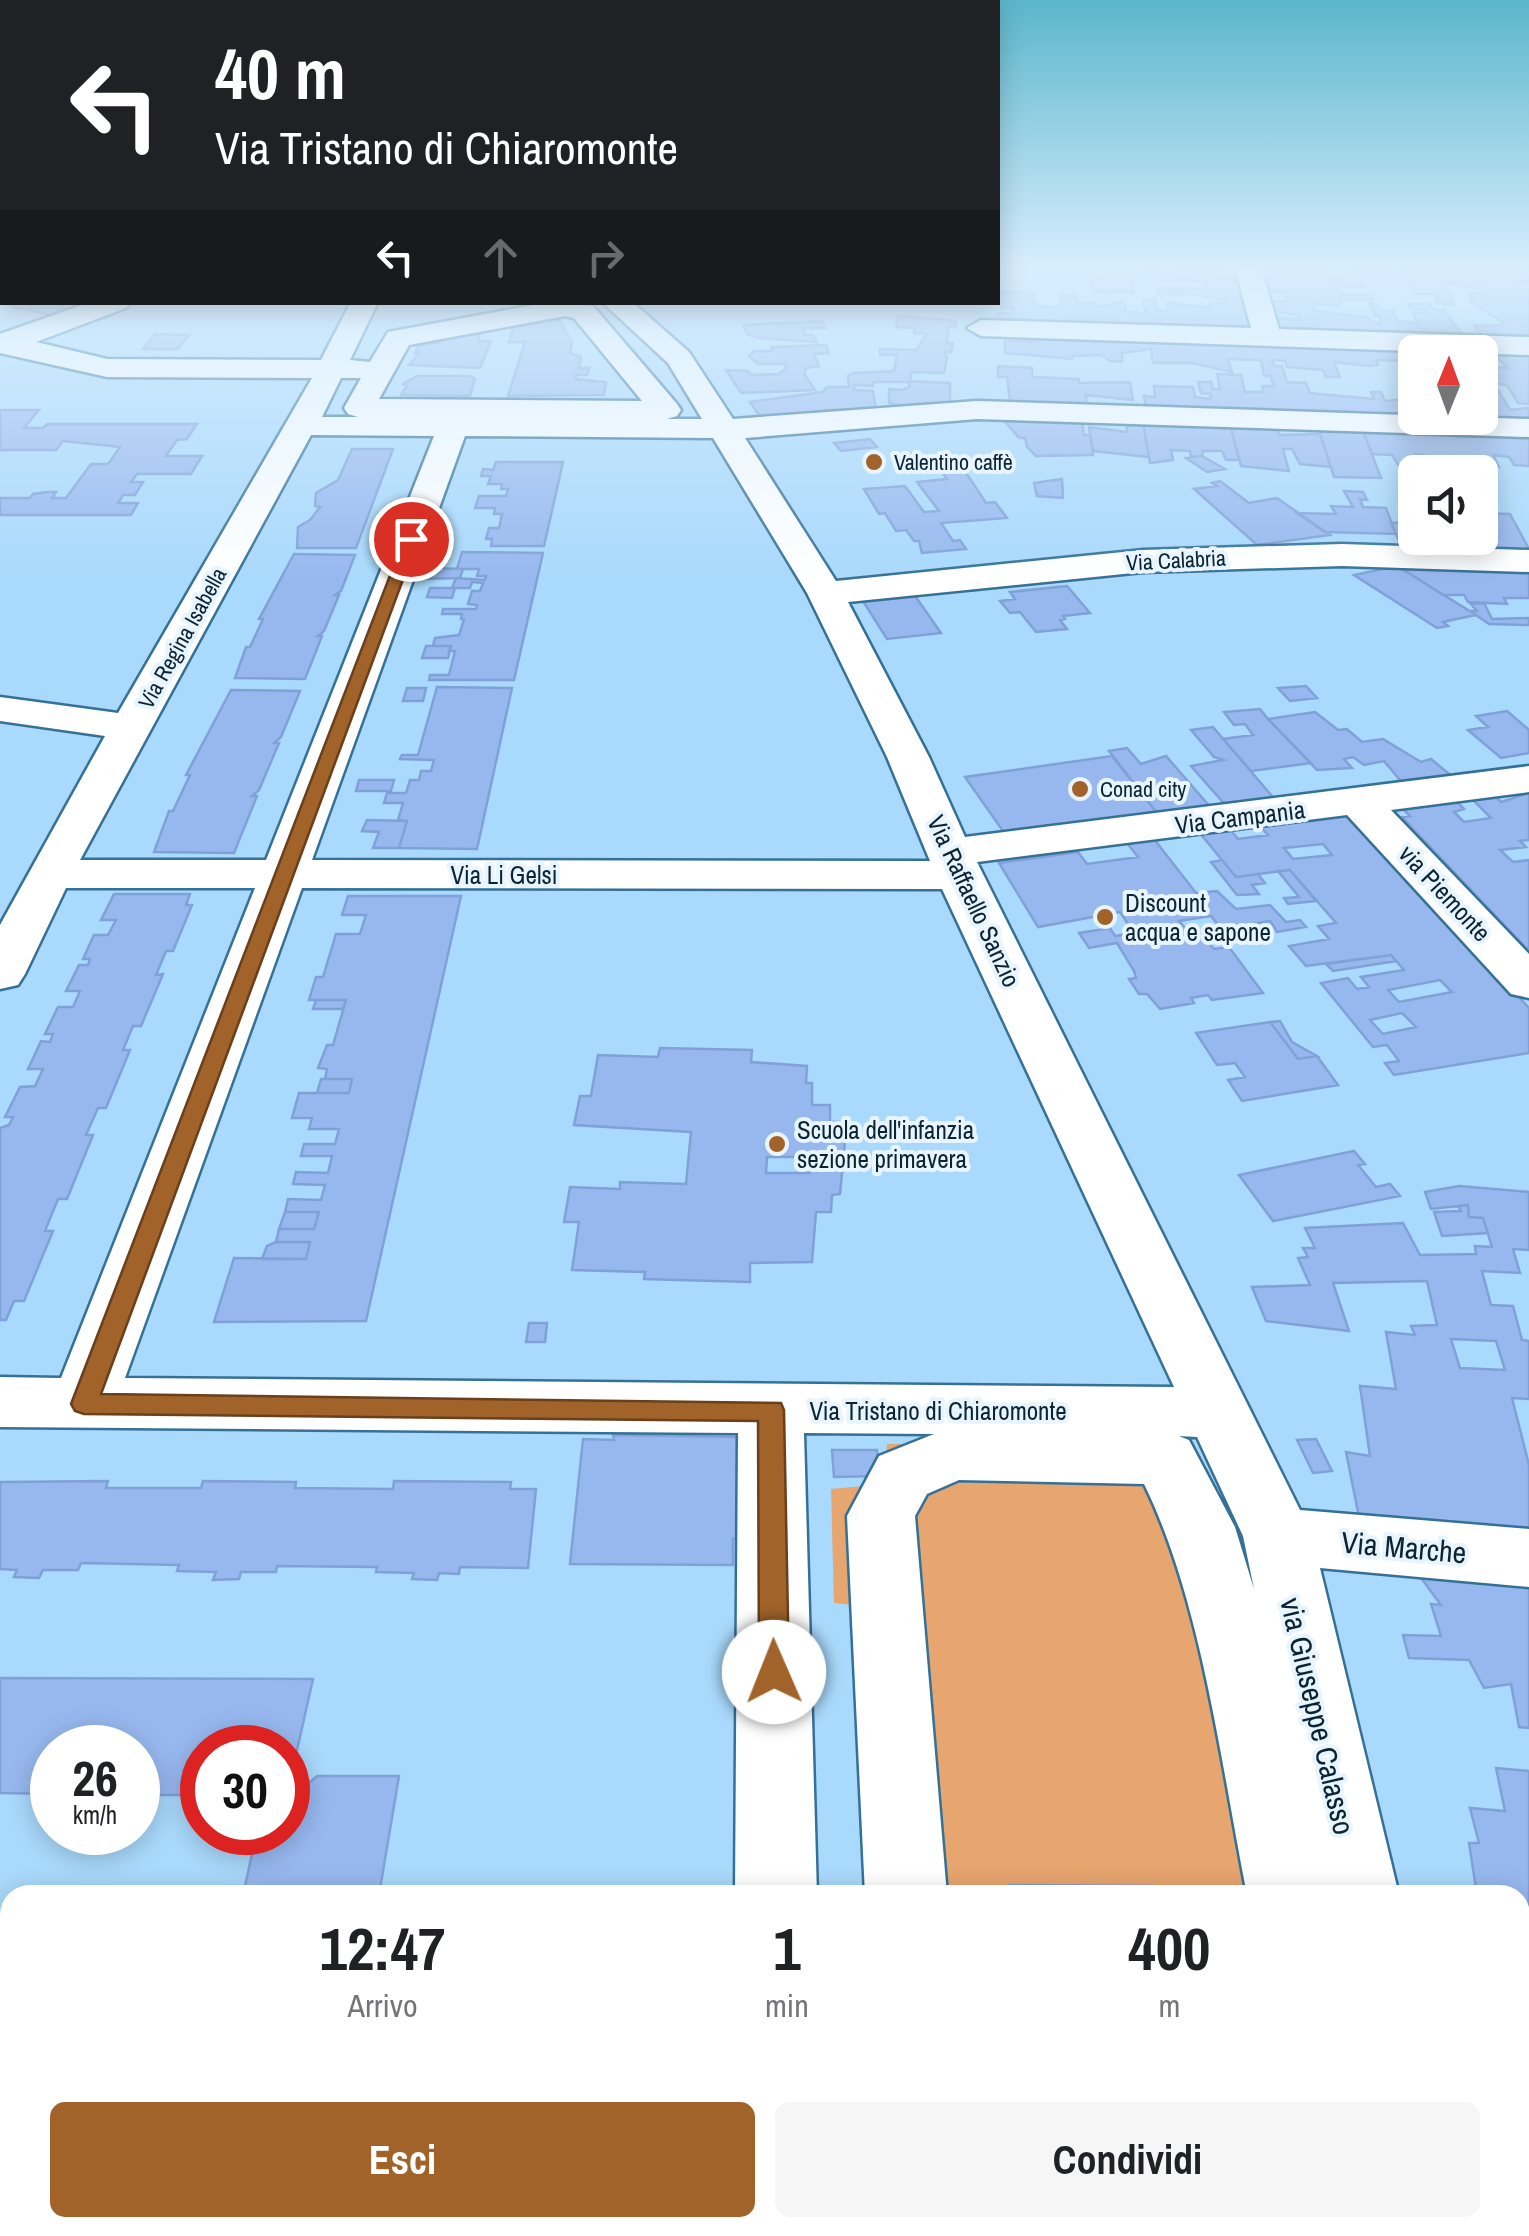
<!DOCTYPE html>
<html lang="it">
<head>
<meta charset="utf-8">
<style>
	:root { --surface:#fff; --page:#f6f6f6; --text:#202124; --muted:#757577; --accent:#a16329 }
	body { margin:0; font-family:"Archivo Narrow",sans-serif; background:var(--page); color:var(--text); height:100vh; display:flex; flex-direction:column; font-size:38px; white-space:nowrap }
	* { box-sizing:border-box; margin:0 }
	p { font-size:32px; color:var(--muted) }
	.icon { flex:none; width:55px; height:55px; fill:none; stroke:currentColor; stroke-width:2; stroke-linecap:round; stroke-linejoin:round }
	.map { position:relative; flex:1; overflow:hidden }
	.sheet { position:absolute; left:0px; top:1885px; width:1530px; height:352px; display:flex; flex-direction:column; background:var(--surface); border-radius:30px 30px 0 0; box-shadow:0 5px 25px #0003 }
	.sheet>* { flex:none }
	.banner { position:absolute; left:0px; top:0px; width:1000px; height:305px; box-shadow:0 5px 25px #0003; background:#202124; color:#fff; overflow:hidden }
	.needle { width:65px; rotate:1deg }
	.fabs { position:absolute; left:1398px; top:335px; display:grid; gap:20px }
	.fabs a { display:grid; place-items:center; width:100px; height:100px; border-radius:15px; background:var(--surface); box-shadow:0 5px 25px #0003; font-size:50px }
	.speed { position:absolute; left:30px; top:1725px; display:flex; gap:20px; font-size:50px; font-weight:700; text-align:center }
	.speed>* { display:grid; place-content:center; width:130px; height:130px; border-radius:50%; background:var(--surface); box-shadow:0 5px 25px #0003; line-height:1 }
	.speed small { font-size:25px; font-weight:400 }
	.speed .limit { border:15px solid #d22; background:#fff; color:#111 }
	.pin { position:absolute; display:grid; place-items:center; width:85px; height:85px; color:#fff; margin:-42px; border:5px solid #fff; border-radius:50%; box-shadow:0 2px 10px #0007 }
	.me { position:absolute; width:110px; margin:-55px; rotate:359deg; stroke-linejoin:round; filter:drop-shadow(0 0 8px #0008) }
	.turn { display:flex; align-items:center; gap:35px; height:210px; padding:0 50px; font-size:45px }
	.turn .icon { width:130px; height:130px; stroke-width:2.5 }
	.turn b { display:block; font-size:70px; line-height:85px }
	.lanes { display:flex; align-items:center; height:95px; padding:0 50px; background:#0003; justify-content:center; gap:50px; direction:ltr }
	.lanes .off { opacity:.35 }
	.eta { display:flex; justify-content:space-evenly; align-items:center; height:170px; text-align:center }
	.eta b { font-size:60px; font-weight:700; line-height:70px }
	.action { display:flex; gap:20px; margin-top:auto; padding:20px 50px }
	.action a { flex:1; height:115px; border-radius:15px; background:var(--accent); color:#fff; font-size:40px; font-weight:700; line-height:115px; text-align:center }
	.action a+a { background:var(--page); color:var(--text) }
	.map>svg:first-child { display:block }
	.green { fill:#e7a56f }
	.building { fill:#97b8ef; stroke:#80a1d7; stroke-width:2.5; fill-rule:evenodd }
	.lines { fill:none; stroke-linecap:round; stroke-linejoin:round }
	.minor-casing { stroke:#357197; stroke-width:5 }
	.minor { fill:#fff; fill-rule:evenodd }
	.route { fill:#a16329; stroke:#69401b; stroke-width:2.5 }
	.poi-dot { fill:#a16329; stroke:#e9f5fe; stroke-width:4 }
	.labels { text-anchor:middle; dominant-baseline:central; stroke-width:8; stroke-linejoin:round; paint-order:stroke }
	.far-poi-label { font-size:22px; fill:#0a2434; stroke:#e9f5fe; text-anchor:start }
	.far-street-label { font-size:22px; fill:#0a2434; stroke:#e9f5fe }
	.street-label { font-size:25px; fill:#0a2434; stroke:#e9f5fe }
	.poi-label { font-size:25px; fill:#0a2434; stroke:#e9f5fe; text-anchor:start }
	.near-street-label { font-size:30px; fill:#0a2434; stroke:#e9f5fe }
</style>
</head>
<body>
<div class="map">
<svg width="1529" height="2236" viewBox="0 0 1529 2236">
	<rect width="100%" height="100%" fill="#a9d9fc"/>
	<!-- green -->
	<path class="green" d="M1174,1443L1302,1895H891L870,1607L834,1603L831,1489L885,1484L887,1444Z
		M915,2228H1371L1373,2236H916Z"/>
	<!-- building -->
	<path class="building" d="M1143,268H1167L1159,269L1161,275H1169L1176,273L1174,268H1226L1222,270L1223,277H1239L1251,304H1242L1243,309L1252,310L1258,332L997,324L998,313L1012,314V308H1001L1002,292L1034,293V302L1042,307H1060L1061,295L1076,296L1078,304L1096,303L1098,307L1124,302L1126,312L1146,313L1143,302L1148,300H1155L1157,310L1169,311L1167,303L1205,307L1212,306L1211,303H1224L1223,299L1197,295L1158,294L1157,288L1206,289L1204,281L1158,280L1157,275L1144,274Z
		M1290,268H1328H1323L1325,272L1341,273L1344,280L1332,279L1334,283H1362L1364,287H1337L1341,294L1370,295L1373,300H1340L1341,303L1336,306L1312,303L1316,311L1366,317L1379,325L1381,316H1375L1369,304H1377L1380,311H1393L1397,320L1418,324L1413,313H1428L1426,310L1412,309L1408,304H1430L1434,310H1444L1461,333L1280,334L1276,318L1300,319L1299,315L1272,311L1269,301H1287V292H1271L1264,269L1260,268Z
		M1355,268H1391L1390,273L1396,278L1358,275Z
		M1402,268L1516,269L1521,276H1529L1527,284H1516L1520,289H1529V341L1483,340L1475,326L1505,324L1473,303L1468,293L1485,294L1481,288L1443,283L1454,304L1438,303L1434,296H1442L1440,293L1416,294Z
		M1087,271L1131,274L1133,293L1093,291Z
		M60,302L56,304L65,307L50,315L1,304Z
		M898,316L956,321L955,327H949L947,343H953L951,352H944L947,357L944,373L912,372L910,381L950,383V404L942,408L895,405L889,403V389L902,390L909,387L910,382H873V386L854,385V390L873,391L876,410H825L824,413L763,421L750,402L823,392L827,387H849L848,376L853,373L894,371L897,355H880V349L916,350L927,334L914,333L915,328L896,327Z
		M543,320H559L572,342L570,353L581,357L579,368H589L587,375H576V379L606,382L604,395L508,396L525,342H509L514,326L542,323Z
		M822,321L826,328H802L805,335H813L817,342L759,338L748,335L743,325Z
		M1017,332L1529,350V404L1518,403L1507,385L1484,382L1480,357L1487,367L1508,368L1496,356H1480V352H1415V375L1408,361L1376,360L1378,365L1368,366L1334,362L1340,377H1326L1323,370L1287,367L1285,361L1272,360L1274,366H1282L1287,382L1306,383L1310,393L1374,399L1371,392H1381L1385,401L1415,398V418H1480V399L1493,402L1486,389L1496,387L1510,410L1529,408V424L1146,409L1144,396L1155,397L1154,386L1193,387L1195,397L1211,399L1210,394L1201,393L1198,382H1211L1213,389H1220L1217,374L1241,375L1245,392H1264L1262,386H1274L1270,376H1264L1261,360L1228,359L1232,372L1192,363H1153L1151,349L1122,353V362L1110,361L1101,355L1072,356V359L1005,353V335H1011V341L1038,342Z
		M155,334L189,335L178,349H143Z
		M480,335L478,341H491L480,368L409,365L419,353H415L419,345L439,343L443,336Z
		M826,345L829,353L814,354L819,366L806,368L804,374L815,390L741,393L726,370L748,371L751,375L779,374L786,368L785,364H758L749,356L754,351H772L771,347Z
		M998,366L1032,368V377L1079,379V383L1130,382L1133,400L1086,395L1087,407H1077V404L1010,401L1007,377H998Z
		M417,376H470L475,379L470,396L401,395L407,386L403,384Z
		M0,410H39L24,428H43L47,424H197L187,439L177,440L166,456H202L191,474H137L131,482H143L135,495H123L118,503H138L131,515H0V498H30L33,494L48,492H56L52,498H66L91,464H108L120,447L63,441L56,450H0Z
		M1003,419L1082,422L1084,435H1090L1093,455L1036,456L1027,447L1025,438H1019Z
		M1126,423H1143L1149,457L1093,451L1089,427L1127,432Z
		M1143,423L1230,424L1239,460H1226L1222,451H1203L1202,456L1191,457L1190,451L1171,450L1173,460L1150,463Z
		M1230,424L1276,425L1279,435L1320,434L1331,467L1300,464L1292,449H1283L1289,471L1241,466Z
		M1362,429L1455,433L1457,437H1479L1476,433L1492,437L1529,435V466L1514,465L1509,457L1493,455L1499,467L1483,465L1487,471L1475,470L1469,458L1451,456L1457,465H1447L1446,460L1416,454L1419,460H1411L1416,472H1403L1392,455L1372,454Z
		M1319,430L1363,431L1381,478L1334,477Z
		M870,439L877,447L841,451L834,443Z
		M352,449H393L356,548H297L298,527L310,520L320,507L315,506L316,493L338,480Z
		M1202,456L1225,469L1207,472L1186,458Z
		M496,462H563L544,546H491L492,539H486L489,528H499L502,514H494L495,508H475L479,496H506L508,489H501L502,484H488L491,476H481L483,469L493,470Z
		M959,462L986,503L995,502L1007,518L941,523L953,541L960,540L966,549L922,553L919,541H914L906,530L896,531L885,513L879,514L864,489L905,486L924,512L939,511L917,482L947,479L936,463Z
		M1062,479L1063,498L1037,496L1034,483Z
		M1220,481L1249,503L1277,498L1330,535L1257,545L1194,489L1217,486L1212,483Z
		M1344,491L1363,492L1367,500L1360,499L1363,507L1386,508L1396,534L1325,532L1297,513L1336,514L1331,506L1353,507Z
		M1480,513L1510,514L1529,549L1502,548L1504,552L1403,550L1391,523L1415,522V538H1480Z
		M462,552L543,553L514,680H429L430,675H449L455,651H449L451,646H433L435,638L459,635L464,619H461L462,614H442L443,609H476L477,605L468,604L472,591H480L483,583L472,582L470,588H452L456,578L485,580L486,576H477L479,569H457Z
		M294,554L355,555L341,591L335,595H339L324,631L318,636H322L305,679L235,678L246,647H250L263,619H259Z
		M1395,564L1529,569V598H1504L1507,604L1468,602L1464,595H1443Z
		M1397,566L1476,615L1443,622L1448,626L1437,628L1354,575Z
		M424,568L463,569L460,578L420,579Z
		M1067,586L1090,613L1063,616L1065,619L1060,620L1067,629L1036,632L1020,612L1010,613L1000,601L1015,599L1010,592Z
		M430,588H455L452,598L427,597Z
		M913,593L941,633L887,639L861,598Z
		M1484,603L1492,619L1529,618V625L1489,624L1470,611H1477L1471,604Z
		M426,646H451L448,658H422Z
		M1306,686L1317,698L1290,701L1278,688Z
		M437,687L512,688L477,849L399,848L407,821L398,820L403,803H384L387,793H406L410,780H419L421,771H431L434,760L400,759L402,755H418Z
		M407,688H426L423,701H403Z
		M231,690L300,691L281,737L274,743H279L259,790L252,796H257L234,853L154,852L169,811H173L190,775H186Z
		M1260,709L1268,719L1311,763L1251,771L1223,739L1253,735L1245,724L1234,725L1224,712Z
		M1507,711L1529,730V753L1501,758L1468,730L1488,727L1476,716Z
		M1315,712L1338,730L1347,729L1362,742L1383,739L1421,762L1431,759L1454,778L1404,785L1384,761L1364,765L1353,757L1344,759L1352,768L1317,770L1268,719Z
		M1213,727L1277,802L1228,808L1191,766L1223,760L1214,757L1191,730Z
		M1127,748L1141,764L1166,756L1212,809L1160,817L1109,751Z
		M1112,756L1160,817L1136,815L1005,834L965,777Z
		M359,780H394L391,791H356Z
		M1492,793L1501,802L1529,793V840L1520,841L1526,847L1500,850L1513,862L1529,860V951L1402,817L1410,816L1399,805L1453,798L1464,809L1454,812L1464,822L1491,818L1468,795Z
		M1350,812L1529,1008V1053L1394,1075L1385,1063L1399,1061L1387,1045L1373,1047L1321,983L1348,978L1357,989L1369,987L1361,977L1404,970L1391,955L1306,966L1289,946L1329,939L1318,926L1336,923L1290,870L1236,877L1199,832L1228,827L1238,839L1268,835L1258,824ZM1323,844L1332,855L1293,859L1284,848ZM1440,980L1452,992L1399,1002L1388,990ZM1402,1013L1416,1027L1383,1034L1370,1020Z
		M367,820L407,821L399,848H373L379,832L362,831Z
		M1154,839L1196,893L1217,891L1236,909L1270,905L1286,922L1300,920L1306,927L1277,932L1270,921L1222,930L1211,916L1179,921L1191,935L1200,933L1214,949L1229,947L1263,993L1212,1000L1208,995L1191,998L1194,1003L1160,1009L1147,994H1139L1129,979L1136,978L1134,971L1117,943L1089,948L1079,933L1110,928L1115,936L1134,933L1120,912L1038,927L999,863L1078,852L1087,864L1138,857L1127,843Z
		M1222,860L1236,877L1258,874L1265,883L1252,885L1259,894L1237,895L1211,862Z
		M1290,870L1316,901L1288,904L1284,898L1299,897L1278,871Z
		M114,894H190L186,905H192L173,951H166L156,975L163,974L141,1026H133L123,1050H130L106,1108H98L86,1135H93L67,1199H58L45,1231H53L24,1301H14L6,1320H0V1128L9,1125L13,1117H5L20,1087L35,1086L43,1069H28L41,1041L50,1042L53,1034H45L58,1007H73L80,991H66L79,965H88L90,959H83L94,935H108L116,920H101Z
		M348,896H461L366,1321L214,1322L234,1258L306,1259L310,1242H276L279,1229H314L319,1212H285L288,1199L321,1200L325,1185L293,1184L296,1172L328,1173L332,1156H301L304,1144H335L339,1129H309L312,1118H292L299,1093H349L352,1079H325L327,1069L318,1068L327,1045H333L346,1000H309L316,977H323L336,934H360L366,915H342Z
		M1391,955L1396,961L1333,971L1326,964Z
		M316,1000H346L343,1009H313Z
		M1280,1021L1292,1042L1317,1056L1298,1059L1270,1022Z
		M1270,1022L1298,1059L1317,1056L1338,1085L1242,1101L1228,1080L1245,1077L1235,1063L1217,1065L1196,1033Z
		M660,1048L752,1050L751,1062L807,1066L806,1083H812V1105H830V1122H839V1141H845L840,1194L832,1195L831,1212H816L812,1262L750,1263V1282L644,1279L645,1272L572,1270L579,1222H564L570,1187L620,1189V1182L686,1184L691,1132L574,1125L580,1096H591L598,1055L658,1057ZM767,1157H810V1173H766Z
		M321,1079H352L349,1093H317Z
		M1354,1151L1365,1164L1358,1165L1376,1187L1390,1184L1400,1196L1273,1221L1239,1175Z
		M1459,1186L1529,1192V1250L1513,1249L1520,1273L1482,1271L1491,1305L1513,1306L1522,1340L1529,1341V1399L1512,1398L1529,1465V1535L1359,1517L1346,1452L1370,1456L1360,1386L1396,1389L1386,1332L1415,1335L1411,1326L1437,1325L1427,1281L1333,1283L1349,1331L1266,1321L1252,1287L1310,1285L1298,1258L1308,1257L1303,1248H1315L1305,1228L1403,1223L1420,1255L1476,1254L1475,1246L1492,1247L1483,1218L1469,1217L1468,1205L1431,1209L1425,1192ZM1451,1339L1496,1341L1505,1370L1460,1368Z
		M1468,1205L1469,1217L1483,1218L1488,1233L1442,1236L1434,1212L1461,1211L1458,1206Z
		M285,1212H319L314,1229H279Z
		M276,1242H310L306,1259H262L267,1246Z
		M529,1323H547L545,1342H526Z
		M613,1435L742,1437L739,1539H733V1565L570,1564L583,1439L614,1440Z
		M1316,1439L1332,1471L1313,1473L1297,1440Z
		M832,1450H877L879,1476L834,1477Z
		M108,1481L106,1488H201L203,1481L296,1482L295,1488L393,1489L394,1481L511,1482L510,1489H536L528,1568L460,1567L459,1574L439,1573L437,1580L412,1579L414,1573L376,1572L377,1567L277,1566L276,1572H241L239,1579L213,1580L216,1572L177,1571L179,1565L81,1563L78,1570H43L39,1578L14,1577L17,1570L0,1569V1482Z
		M1416,1571L1529,1581V1728L1519,1727L1511,1684L1484,1688L1469,1660L1409,1658L1403,1635L1441,1636L1431,1604L1441,1605Z
		M0,1678L313,1679L297,1750L288,1757V1748H202V1795H138V1748H52V1794L0,1793Z
		M1496,1768L1529,1771V2049L1520,2048V1895H1477L1469,1843H1479L1470,1808L1505,1811Z
		M317,1776H399L379,1895H243L256,1836L288,1832V1801Z
		M1009,1885L1155,1886L1156,1895H1010Z"/>
	<g class="lines">
		<!-- minor casing -->
		<g class="minor-casing">
			<path id="minor" d="M1235,268H1261L1279,329L1529,337V355L981,336L967,328L981,320L1251,328Z
				M91,302H130L126,308L36,342L107,359L321,360L351,302H378L350,360L370,362L388,332L550,302L593,306L677,404L681,410L677,416L667,419H702L668,363L602,302H632L689,352L733,419L977,401L1529,419V437L977,419L745,438L836,581L1143,550L1342,544L1529,550V572L1342,566L1143,572L848,602L929,757L965,837L1529,766V792L1391,810L1529,954V998L1511,994L1347,815L977,862L1300,1510L1529,1529V1587L1320,1568L1399,1895H1247C1221,1765 1202,1602 1144,1484L959,1480L927,1494L915,1516L947,1895H865L847,1516L879,1456L934,1434L804,1433L817,1895H735L738,1433L0,1427V1377L61,1378L255,888H66L25,974L18,985L0,989V925L105,736L0,721V697L118,713L312,378L107,377L0,353V334ZM565,316L574,318L642,401L379,399L409,345ZM341,378H361L344,408L348,414L358,417H322ZM311,435L434,436L266,860H80ZM465,436L713,438L807,593L887,757L930,861L312,860ZM302,888L942,889L1174,1387L125,1378ZM1179,1436L1197,1437L1243,1536L1254,1589L1235,1527L1189,1440Z
				M10,1958V2074L0,2078V1962Z
				M733,2228H826L827,2236H733Z
				M881,2228H974L976,2236H882Z
				M1308,2228H1479L1482,2236H1309Z"/>
		</g>
		<!-- minor -->
		<use href="#minor" class="minor"/>
	</g>
	<!-- sky -->
	<linearGradient id="sky" x2="0" y2="1"><stop stop-color="#5bb6cc"/><stop offset="0.46" stop-color="#d8eefe"/><stop offset="1" stop-color="#d8eefe" stop-opacity="0"/></linearGradient>
	<rect width="1529" height="581" fill="url(#sky)"/>
	<!-- route -->
	<path class="route" d="M411,535L418,539L101,1394L781,1403L784,1410L789,1672L785,1681L774,1685L763,1681L759,1672L758,1421L84,1414L75,1411L71,1404L404,539Z"/>
	<!-- markers -->
	<g class="poi-dot">
		<circle cx="874" cy="462" r="10"/>
		<circle cx="1080" cy="789" r="10"/>
		<circle cx="1105" cy="917" r="10"/>
		<circle cx="777" cy="1144" r="10"/>
	</g>
	<g class="labels">
		<!-- far-poi labels -->
		<g class="far-poi-label">
			<text x="894" y="462">Valentino caffè</text>
			<text x="1100" y="789">Conad city</text>
		</g>
		<!-- far-street labels -->
		<g class="far-street-label">
			<text transform="translate(1176 560) rotate(-3)">Via Calabria</text>
			<text transform="translate(182 638) rotate(-61)">Via Regina Isabella</text>
		</g>
		<!-- street labels -->
		<g class="street-label">
			<text transform="translate(1240 817) rotate(-7)">Via Campania</text>
			<text x="504" y="875">Via Li Gelsi</text>
			<text transform="translate(1445 893) rotate(47)">via Piemonte</text>
			<text transform="translate(974 901) rotate(65)">Via Raffaello Sanzio</text>
			<text x="938" y="1411">Via Tristano di Chiaromonte</text>
		</g>
		<!-- poi labels -->
		<g class="poi-label">
			<text x="1125" y="903">Discount<tspan x="1125" dy="29">acqua e sapone</tspan></text>
			<text x="797" y="1130">Scuola dell'infanzia<tspan x="797" dy="29">sezione primavera</tspan></text>
		</g>
		<!-- near-street labels -->
		<g class="near-street-label">
			<text transform="translate(1404 1547) rotate(5)">Via Marche</text>
			<text transform="translate(1318 1716) rotate(77)">via Giuseppe Calasso</text>
		</g>
	</g>
</svg>
<div class="fabs">
<a><svg class="needle" viewBox="-14 -14 28 28"><path d="M0-13l5 13h-10z" fill="#e53935"/><path d="M0 13l5-13h-10z" fill="#757577"/></svg></a>
<a><svg class="icon" aria-label="sound" viewBox="0 0 24 24"><path d="M4 9h4l5-4v14l-5-4H4zM17 9q2 3 0 6"/></svg></a>
</div>
<div class="speed"><div>26<small>km/h</small></div><div class="limit">30</div></div>
<div class="pin" style="left:411px;top:539px;background:#d93025"><svg class="icon" aria-label="arrive" viewBox="0 0 24 24"><path d="M6 21V4h12l-3 4 3 4H6"/></svg></div>
<svg class="me" style="left:774px;top:1672px" viewBox="-20 -20 40 40"><circle r="19" fill="#fff"/><path d="M0-13L10 11 0 6-10 11z" fill="#a16329"/></svg>
<div class="banner">
<div class="turn"><svg class="icon" aria-label="left" viewBox="0 0 24 24"><path d="M17 20v-9H6M10 6l-5 5 5 5"/></svg><div><b>40 m</b>Via Tristano di Chiaromonte</div></div>
<div class="lanes"><svg class="icon" aria-label="left" viewBox="0 0 24 24"><path d="M17 20v-9H6M10 6l-5 5 5 5"/></svg><svg class="icon off" aria-label="ahead" viewBox="0 0 24 24"><path d="M12 20V5M6 11l6-6 6 6"/></svg><svg class="icon off" aria-label="right" viewBox="0 0 24 24"><path d="M7 20v-9h11M14 6l5 5-5 5"/></svg></div>
</div>
<section class="sheet">
<div class="eta">
<div><b>12:47</b><p>Arrivo</p></div>
<div><b>1</b><p>min</p></div>
<div><b>400</b><p>m</p></div>
</div>
<div class="action"><a>Esci</a><a>Condividi</a></div>
</section>
</div>
</body>
</html>
